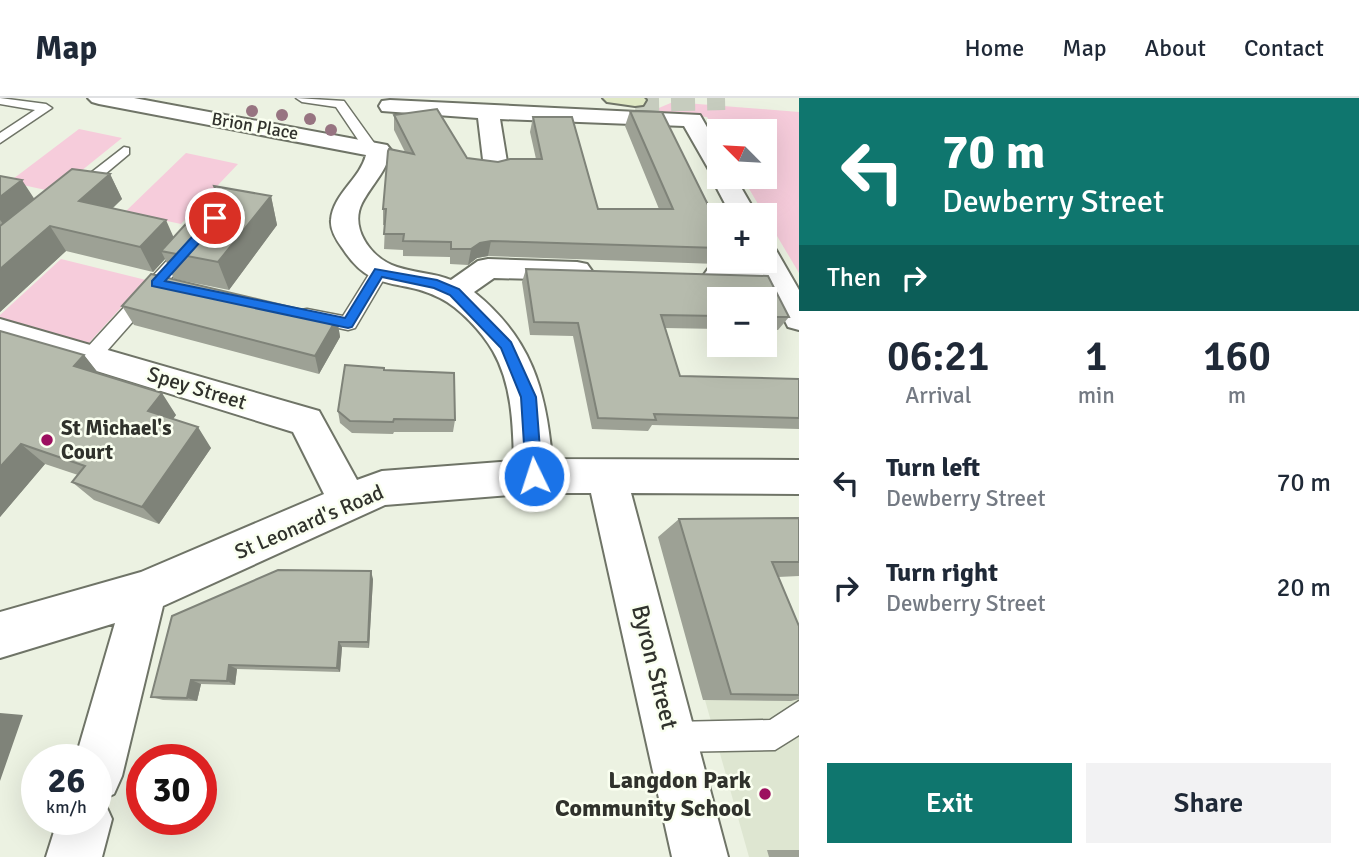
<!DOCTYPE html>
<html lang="en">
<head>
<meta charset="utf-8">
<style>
	:root { --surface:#fff; --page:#f2f2f3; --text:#1f2937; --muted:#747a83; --line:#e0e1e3; --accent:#0f766e }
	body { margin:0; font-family:Signika,sans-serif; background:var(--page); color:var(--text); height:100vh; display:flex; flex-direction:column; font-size:26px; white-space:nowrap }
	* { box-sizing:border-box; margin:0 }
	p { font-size:23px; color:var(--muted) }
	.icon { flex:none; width:38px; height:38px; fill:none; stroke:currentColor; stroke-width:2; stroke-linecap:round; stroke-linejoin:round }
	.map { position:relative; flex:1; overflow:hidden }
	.sheet { display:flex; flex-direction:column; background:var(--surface); width:560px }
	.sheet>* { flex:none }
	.guide { background:#0f766e; color:#fff; overflow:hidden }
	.needle { width:46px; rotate:294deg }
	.controls { position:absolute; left:707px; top:21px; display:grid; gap:14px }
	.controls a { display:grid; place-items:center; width:70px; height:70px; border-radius:0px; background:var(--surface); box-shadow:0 7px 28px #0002; font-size:35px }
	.speed { position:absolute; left:21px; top:646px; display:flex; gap:14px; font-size:35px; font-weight:700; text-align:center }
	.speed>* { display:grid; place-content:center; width:91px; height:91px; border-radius:50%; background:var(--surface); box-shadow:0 7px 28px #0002; line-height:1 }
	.speed small { font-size:18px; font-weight:400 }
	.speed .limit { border:10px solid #d22; background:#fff; color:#111 }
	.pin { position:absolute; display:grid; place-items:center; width:60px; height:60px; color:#fff; margin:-30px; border:4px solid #fff; border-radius:50%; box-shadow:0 2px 7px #0007 }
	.me { position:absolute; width:77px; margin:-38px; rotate:356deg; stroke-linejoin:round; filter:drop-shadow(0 0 5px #0008) }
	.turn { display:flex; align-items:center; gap:24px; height:147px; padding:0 28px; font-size:32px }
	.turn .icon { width:91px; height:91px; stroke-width:2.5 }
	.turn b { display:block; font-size:49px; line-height:60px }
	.then { display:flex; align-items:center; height:66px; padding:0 28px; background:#0003; gap:14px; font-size:26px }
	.eta { display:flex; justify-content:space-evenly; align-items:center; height:119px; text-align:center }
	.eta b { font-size:42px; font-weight:600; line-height:49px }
	.primary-button { display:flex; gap:14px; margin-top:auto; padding:14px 28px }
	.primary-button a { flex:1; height:80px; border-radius:0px; background:var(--accent); color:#fff; font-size:28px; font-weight:600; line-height:80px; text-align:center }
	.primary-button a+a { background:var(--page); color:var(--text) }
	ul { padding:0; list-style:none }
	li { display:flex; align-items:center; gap:21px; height:105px; padding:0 28px }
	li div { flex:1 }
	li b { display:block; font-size:26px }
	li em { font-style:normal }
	header { display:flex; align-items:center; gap:42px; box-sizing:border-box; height:98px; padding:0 35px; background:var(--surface); border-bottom:2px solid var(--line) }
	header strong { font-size:33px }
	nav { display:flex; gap:38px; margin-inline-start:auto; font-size:24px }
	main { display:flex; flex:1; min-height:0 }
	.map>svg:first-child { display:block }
	.built { fill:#dee6d1 }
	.green { fill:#f6ccdb }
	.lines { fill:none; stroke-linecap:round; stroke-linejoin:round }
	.secondary-tunnel { stroke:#c6ccbe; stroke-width:24; stroke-dasharray:24 12; stroke-linecap:butt }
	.lane-casing { stroke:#6f7467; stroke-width:3 }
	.street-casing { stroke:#6f7467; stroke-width:4 }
	.secondary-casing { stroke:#6f7467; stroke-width:4 }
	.lane { fill:#fff; fill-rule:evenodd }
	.street { fill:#fff; fill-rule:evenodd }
	.secondary { fill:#e0e9c4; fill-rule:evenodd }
	.tree { fill:#977481 }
	.wall { fill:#9da195 }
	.shaded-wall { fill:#7f8379 }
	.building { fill:#b6bbad; stroke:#7f8379; stroke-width:2 }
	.route { fill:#1a73e8; stroke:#114b97; stroke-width:2 }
	.poi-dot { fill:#9c0f5f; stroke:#fafff0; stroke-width:2.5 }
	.labels { text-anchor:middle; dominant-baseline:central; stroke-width:5; stroke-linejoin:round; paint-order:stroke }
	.far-street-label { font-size:18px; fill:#30322c; stroke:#fafff0 }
	.street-label { font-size:21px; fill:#30322c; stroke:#fafff0 }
	.poi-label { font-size:21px; font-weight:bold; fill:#30322c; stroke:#fafff0; text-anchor:start }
	.near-street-label { font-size:24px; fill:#30322c; stroke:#fafff0 }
	.near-poi-label { font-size:24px; font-weight:bold; fill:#30322c; stroke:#fafff0; text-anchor:end }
</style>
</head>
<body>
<header>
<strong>Map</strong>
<nav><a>Home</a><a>Map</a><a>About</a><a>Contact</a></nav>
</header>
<main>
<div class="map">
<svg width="799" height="759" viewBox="0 0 799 759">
	<rect width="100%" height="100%" fill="#ecf2e2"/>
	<!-- built -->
	<path class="built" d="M799,544V759H749L705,602L791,603Z"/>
	<!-- green -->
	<path class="green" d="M673,4L799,14V175L742,79H765V33H719V40L707,19L647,15Z
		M79,31L122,40L55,94L9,84Z
		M186,55L238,66L181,126L125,114Z
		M61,161L146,182L87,247L0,223V217Z"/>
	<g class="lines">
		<!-- secondary-tunnel -->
		<path class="secondary-tunnel" d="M635,2L725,0"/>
		<!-- lane casing -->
		<g class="lane-casing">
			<path id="lane" d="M0,0L46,6L52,10L0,45V35L35,12L0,6Z
				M296,0L344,3L377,49L370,53L365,52L336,9L302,4Z
				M124,49L129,50V56L80,97H70L67,94L70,91Z
				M190,143L196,144L198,148L196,152L98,263L91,265L84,263L81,258L84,253L184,144Z
				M379,168L388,174L355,230L348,232L301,222L298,217L301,212L307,211L343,218L373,170Z
				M799,603V637L775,652L672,654L661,650L657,639L661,628L672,624L770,622Z"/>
		</g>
		<!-- street casing -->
		<g class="street-casing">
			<path id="street" d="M88,0H134L387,47L391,52C387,73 372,86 362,105C349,131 372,161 397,169C415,175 434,175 451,182L478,163L488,161L577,164L587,166L592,173L587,180L577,182L494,180L474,194C531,240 546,291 552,361L799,362V396L631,395L728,759H672L591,395H534L385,407L163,508L122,678L114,696L103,701L112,721L102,759H46L58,721H96V662H75L115,525L0,560V514L141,474L324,396L293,334L0,243V221L319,313L357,382L382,373L514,363C513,326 512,286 493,253C482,234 460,210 440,200C400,179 373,197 343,151C337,143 330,132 331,122C333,96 360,81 366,57L99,6L92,4Z
				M390,2L700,17L719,50V79H735L757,117H731L711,79L712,77L684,28L500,21L508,70L505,75L496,77L487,75L484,70L478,20L382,13L379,8L382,3Z
				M765,149L776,152L799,192V232L788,229L768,189L708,185L703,178L708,171L718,168L758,170L754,163H765Z"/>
		</g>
		<!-- secondary casing -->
		<g class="secondary-casing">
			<path id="secondary" d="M603,0H644L646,2L643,7L635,8L607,4Z"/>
		</g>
		<!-- lane -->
		<use href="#lane" class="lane"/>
		<!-- street -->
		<use href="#street" class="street"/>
		<!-- secondary -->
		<use href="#secondary" class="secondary"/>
	</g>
	<!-- trees -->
	<g class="tree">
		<circle cx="252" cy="13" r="6"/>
		<circle cx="282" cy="17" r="6"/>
		<circle cx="310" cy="21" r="6"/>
		<circle cx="331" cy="32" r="6"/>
	</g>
	<!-- wall -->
	<path class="wall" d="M630,13L715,121H719V163H749L746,167L488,158L477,160L468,167L450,166V159L403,158V152L384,151L385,127H383V111L405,54L394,32V17L467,60L498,64L536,61L530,34L533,19L598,111H659L625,28Z
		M110,76L122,101L112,111L174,139L271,98L277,127L229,192L174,181L165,161L153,174L66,153L0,214V78L34,101Z
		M526,171L768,178L789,219L778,232L765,231V201H719V231L665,230L680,278L799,281V331L652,327L648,333L592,331L573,238L530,237L522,184Z
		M122,208L337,220L340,239L319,276L134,227Z
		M0,233L84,257L99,276L176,317L173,321L211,350L159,426L94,402L72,384L78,377L45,366L0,419Z
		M384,272L455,322L453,334H394L393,336L352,335L340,325L338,313Z
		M799,420V478L778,479L799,528V601L791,603L703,602L658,439L679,421Z
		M373,481L369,550L342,549L340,574L237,571L235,587L201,586L197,603L163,602L151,599Z
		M767,752H799V759H769Z"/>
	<!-- shaded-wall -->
	<path class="shaded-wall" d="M110,76L122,101L93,128L79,103Z
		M22,82L41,111L11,136L0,122V99Z
		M271,98L277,127L229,192L218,164Z
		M166,122L177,147L161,153L165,161L153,174L140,149Z
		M50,128L66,153L0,214V171Z
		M491,143L488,158L477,160L468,167L471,151L480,145Z
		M337,220L340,239L319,276L315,258Z
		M84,257L102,280L74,268Z
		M162,295L176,317L163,334L148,313Z
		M198,329L211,350L159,426L142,409Z
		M21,346L45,366L0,419V369Z
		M371,473L373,481L369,550L368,544Z
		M339,544L342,549L340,574L337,570Z
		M229,567L237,571L235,587L227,583Z
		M191,582L201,586L197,603L187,600Z
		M0,615L23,617L0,683Z"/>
	<!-- building -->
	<path class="building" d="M437,11L467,60L498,64L510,61H542L533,19H572L598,111H673L630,13L662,14L715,121H719V150L491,143L480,145L471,151H451V144L403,143L404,136H384L386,111H383L388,53L389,51L414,56L394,17Z
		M72,71L110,76L79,103L166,122L140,149L50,128L0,171V128Z
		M0,78L22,82L0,99Z
		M214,88L271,98L218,164L161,153L216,93Z
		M526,171L768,178L789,219H765V201H719V218L661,217L680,278L799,281V320L654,316L656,322L598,320L578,225L534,224Z
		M151,176L337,220L315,258L122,208Z
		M0,233L84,257L74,268L162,295L148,313L198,329L142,409L72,384L85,368L21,346L0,369Z
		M345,267L384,270V272L454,275L455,322L394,321L393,324L350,323L338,313Z
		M799,420V464H772L799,528V597L731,596L679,421Z
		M278,472L371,473L368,544H339L337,570L229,567L227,583L191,582L187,600L151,599L172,518Z"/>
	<!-- route -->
	<path class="route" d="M215,117L221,120L219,123L165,183L345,220L375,171L437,182L459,191L511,244L536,299L542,378L539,383H528L526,378L521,299L501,250L450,197L434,190L382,179L352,229L348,230L152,188V183L211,118Z"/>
	<!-- markers -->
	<g class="poi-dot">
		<circle cx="47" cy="342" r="7"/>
		<circle cx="765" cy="696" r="7"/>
	</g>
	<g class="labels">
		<!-- far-street labels -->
		<g class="far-street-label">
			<text transform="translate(255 28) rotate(10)">Brion Place</text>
		</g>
		<!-- street labels -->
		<g class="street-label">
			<text transform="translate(197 290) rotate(17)">Spey Street</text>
			<text transform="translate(309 424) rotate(-23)">St Leonard's Road</text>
		</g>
		<!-- poi labels -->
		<g class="poi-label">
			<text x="61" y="330">St Michael's<tspan x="61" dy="24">Court</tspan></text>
		</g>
		<!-- near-street labels -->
		<g class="near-street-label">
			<text transform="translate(655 569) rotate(76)">Byron Street</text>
		</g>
		<!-- near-poi labels -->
		<g class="near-poi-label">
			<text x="751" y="682">Langdon Park<tspan x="751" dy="28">Community School</tspan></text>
		</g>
	</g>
</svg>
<div class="controls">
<a><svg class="needle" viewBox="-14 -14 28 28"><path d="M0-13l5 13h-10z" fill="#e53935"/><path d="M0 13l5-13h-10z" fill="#747a83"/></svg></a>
<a>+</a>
<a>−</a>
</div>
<div class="speed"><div>26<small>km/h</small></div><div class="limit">30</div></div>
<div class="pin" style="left:215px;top:120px;background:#d93025"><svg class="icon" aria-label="arrive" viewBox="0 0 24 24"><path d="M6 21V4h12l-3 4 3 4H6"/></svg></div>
<svg class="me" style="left:534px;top:378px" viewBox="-20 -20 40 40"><circle r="17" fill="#1a73e8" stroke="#fff" stroke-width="3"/><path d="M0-11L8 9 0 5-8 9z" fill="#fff"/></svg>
</div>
<section class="sheet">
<div class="guide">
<div class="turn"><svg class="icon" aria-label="left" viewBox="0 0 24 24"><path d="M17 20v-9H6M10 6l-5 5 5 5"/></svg><div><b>70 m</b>Dewberry Street</div></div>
<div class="then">Then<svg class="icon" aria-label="right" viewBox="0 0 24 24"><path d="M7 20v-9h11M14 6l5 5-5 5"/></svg></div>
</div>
<div class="eta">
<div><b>06:21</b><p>Arrival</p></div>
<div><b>1</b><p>min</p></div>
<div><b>160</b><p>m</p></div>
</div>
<ul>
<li><svg class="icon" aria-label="left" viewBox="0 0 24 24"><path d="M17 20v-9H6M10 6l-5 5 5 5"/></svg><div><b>Turn left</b><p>Dewberry Street</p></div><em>70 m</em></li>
<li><svg class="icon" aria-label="right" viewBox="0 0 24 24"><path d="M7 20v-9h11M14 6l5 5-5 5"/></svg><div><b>Turn right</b><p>Dewberry Street</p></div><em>20 m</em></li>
</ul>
<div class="primary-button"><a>Exit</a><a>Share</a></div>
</section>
</main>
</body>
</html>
